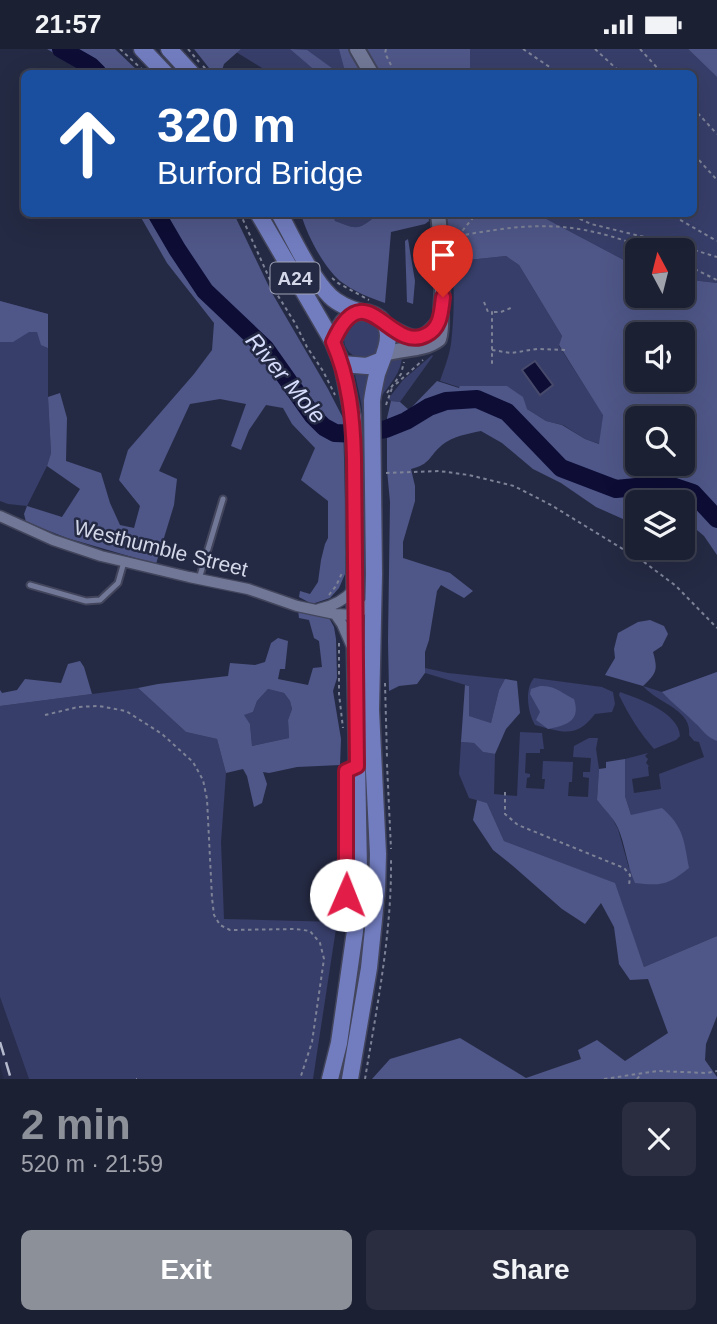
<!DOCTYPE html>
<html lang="en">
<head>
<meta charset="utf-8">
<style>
	:root { --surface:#1c2033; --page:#292d3f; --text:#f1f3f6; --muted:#a0a3ac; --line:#3a3e4e; --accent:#8c9099 }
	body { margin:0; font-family:Helvetica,sans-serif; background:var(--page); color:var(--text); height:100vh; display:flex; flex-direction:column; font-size:26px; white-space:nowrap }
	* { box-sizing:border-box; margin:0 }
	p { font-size:23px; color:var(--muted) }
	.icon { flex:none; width:38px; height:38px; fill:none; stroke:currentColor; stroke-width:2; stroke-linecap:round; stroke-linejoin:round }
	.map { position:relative; height:1030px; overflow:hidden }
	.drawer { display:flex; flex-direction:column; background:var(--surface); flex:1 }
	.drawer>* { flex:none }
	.banner { position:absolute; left:21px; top:21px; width:676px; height:147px; border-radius:10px; box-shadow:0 7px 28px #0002,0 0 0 2px var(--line); background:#1a4fa0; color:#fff; overflow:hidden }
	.needle { width:46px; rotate:353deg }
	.buttons { position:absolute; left:625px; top:189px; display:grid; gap:14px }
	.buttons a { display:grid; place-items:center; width:70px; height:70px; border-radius:10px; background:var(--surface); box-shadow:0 7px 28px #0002,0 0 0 2px var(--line); font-size:35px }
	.pin { position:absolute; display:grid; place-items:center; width:60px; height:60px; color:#fff; margin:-72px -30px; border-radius:50% 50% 50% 0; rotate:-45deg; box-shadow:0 0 7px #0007 }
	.pin .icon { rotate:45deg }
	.me { position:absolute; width:77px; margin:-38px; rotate:1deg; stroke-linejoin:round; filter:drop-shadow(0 0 5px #0008) }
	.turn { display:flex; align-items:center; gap:24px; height:147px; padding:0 21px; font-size:32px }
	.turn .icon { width:91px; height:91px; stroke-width:2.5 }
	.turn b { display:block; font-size:49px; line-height:60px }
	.round { display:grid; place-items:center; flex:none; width:74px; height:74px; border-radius:10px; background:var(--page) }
	.summary { display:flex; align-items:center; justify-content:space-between; height:119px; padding:0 21px }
	h1 { font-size:42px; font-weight:700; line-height:52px; color:var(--accent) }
	.action { display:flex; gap:14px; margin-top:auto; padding:14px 21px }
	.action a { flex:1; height:80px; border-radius:10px; background:var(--accent); color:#fff; font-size:28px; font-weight:700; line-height:80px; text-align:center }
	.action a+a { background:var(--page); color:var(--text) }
	.status { display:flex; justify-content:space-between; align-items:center; height:49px; padding:0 35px; background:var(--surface); direction:ltr }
	.status svg { height:19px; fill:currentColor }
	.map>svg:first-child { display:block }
	.built { fill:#292e4f }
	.green { fill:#373e69 }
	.forest { fill:#4f5788; fill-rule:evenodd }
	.water { fill:#0d0d36; stroke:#484a6b; stroke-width:2 }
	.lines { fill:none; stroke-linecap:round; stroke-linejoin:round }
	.river { stroke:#0d0d36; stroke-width:18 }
	.service-casing { stroke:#42455b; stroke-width:9 }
	.minor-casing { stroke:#42455b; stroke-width:13 }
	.secondary-casing { stroke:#42455b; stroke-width:18 }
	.trunk-casing { stroke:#42455b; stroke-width:19 }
	.path { stroke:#7d8297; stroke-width:2; stroke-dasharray:3.5 3.5; stroke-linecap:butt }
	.service { stroke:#717897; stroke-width:5 }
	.minor { stroke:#717897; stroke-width:10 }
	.secondary { stroke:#717897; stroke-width:14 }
	.trunk { stroke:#727dc0; stroke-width:16 }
	.rail { stroke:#b5b9cc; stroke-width:2.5; stroke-dasharray:14 7; stroke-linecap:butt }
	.route-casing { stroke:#92132f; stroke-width:18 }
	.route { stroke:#e11d48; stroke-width:12 }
	.labels { text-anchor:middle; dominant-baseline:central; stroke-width:5; stroke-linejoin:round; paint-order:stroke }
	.shield { fill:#252a44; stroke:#9fa3b7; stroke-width:2 }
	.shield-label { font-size:19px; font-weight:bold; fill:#d3d7e8 }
	.street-label { font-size:21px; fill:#d3d7e8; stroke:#252a44 }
	.water-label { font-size:23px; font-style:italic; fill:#d6ddfc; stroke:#252a44 }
</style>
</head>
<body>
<div class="status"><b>21:57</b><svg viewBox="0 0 49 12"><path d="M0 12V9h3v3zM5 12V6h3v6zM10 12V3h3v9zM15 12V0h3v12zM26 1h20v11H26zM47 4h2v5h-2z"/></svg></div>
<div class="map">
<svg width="717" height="1030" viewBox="0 0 717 1030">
	<rect width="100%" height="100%" fill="#252a44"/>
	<!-- built -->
	<path class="built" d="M0,948L29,1030H4L0,1016Z"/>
	<!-- green -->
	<path class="green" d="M241,0H352L365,24H265L262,19L236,3Z
		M470,0H688L717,28V234L683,230L682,201H637V218L537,165L693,164V24H467L470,23Z
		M333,165H377L376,167C357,182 357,180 335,172Z
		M506,207L519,216L562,287L559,297L603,365L600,395L585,390L563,376L546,372L527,360L440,332C444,320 449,308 451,295C453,278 457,227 449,213Z
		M0,252L48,265V348L51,404L47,417L27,457L8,455L0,452Z
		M344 290a19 19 0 1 1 38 0a19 19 0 1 1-38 0Z
		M402,305C402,325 389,335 379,351L377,348C382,333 385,310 402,305Z
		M432,306L433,307L400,353L391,352L388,350L403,331Z
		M357,325H369L370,327L365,446V551L362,558L360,551L363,545V369L361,353L355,326Z
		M364,569L366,570L371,770L370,872L345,1030H336L356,914L360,571Z
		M425,619L448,624L505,630L499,641L491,674L468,667L469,637L425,624Z
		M717,623V887L644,918L614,834L504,792L487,754L469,749L459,725L461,693L474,694L483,703L495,705L494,745L517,747L520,683L542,684L544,700H540V704H526L525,724L530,725V728L527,729L526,739L544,740L545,730H542L543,712L573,713L572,733H569L568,747L588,748L589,729L583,728V723H590L591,709L573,708L574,697L589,689H598L596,700L599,720L597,751L611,767L618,780L629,819L631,766L625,747V710L648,704L645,707L648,710L646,714L649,717L648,718L649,727L632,730L634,744L661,740L659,725L704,708L699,693L694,692L689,686C692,664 666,656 652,645C649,643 646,640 643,637L662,643Z
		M534,629L602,638L613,643L615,655L612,663L595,665C576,690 562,683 535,676C528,664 524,641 534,629Z
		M138,639L186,683L217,690L226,724L221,793L224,870L337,873L313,1030H29L0,948V657Z
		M268,640L284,644L290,652L292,660L288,671L289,689L252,697L250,675L243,666L253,663L257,652Z
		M620,643C640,650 679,664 680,687L676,691L654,700C640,684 628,665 619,646Z"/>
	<!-- forest -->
	<path class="forest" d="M47,0H115L140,24H88Z
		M194,0H241L224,15L221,24H213Z
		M290,0L307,1L336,22H345L339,0H352L365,24H318Z
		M365,0H470V23L467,24H380Z
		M688,0H717V28Z
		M139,165H234L272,244L328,340L343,369L346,491L345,525L339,539L330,549L312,555L299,548L300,542L310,545L318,533L321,511L325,495L328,489V452L301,431L315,399L292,375L283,359L266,356L249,381L241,401L231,397L246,355L220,350L190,355L159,422L177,430L174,456L156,515L67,489L26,473L24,465L27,457L62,468L80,440L47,417L51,404L48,348L60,344L67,369L66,412L101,424L110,454L120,476L134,479L140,457L119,431L128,401L194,325L212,301L214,274L167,214Z
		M301,165H333L335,172C357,180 357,182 376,167L377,165H428L429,172L425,175L391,183L385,254C370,249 353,242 340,232C323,217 307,186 301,165Z
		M442,165H476L478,169L489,165H537L637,218V247H682L683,230L717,234V506L704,487L683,469L682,453H637V472L632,474L596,458L561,434L533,420L502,394L481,382C467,385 453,387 442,396C428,408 431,415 411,420L415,437V452L403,493V509L450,524L473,542L464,549L441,536L437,542L429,591L425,603V624L417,635L399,637L389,642L388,592L390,453L387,421V369L391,352L400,353L409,361L437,332L459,339L460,337H507L523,348L527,360L546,372L562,376L585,390L599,395L603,366L559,296L562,287L519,216L506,207L449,213ZM637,285H682V331H637ZM637,369H682V415H637Z
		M408,190L415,232L413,255L407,253L405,192Z
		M0,252L48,265V299L41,296L37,283H29L13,293H0Z
		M298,561L328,567L334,578L336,590L337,629L333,642L341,690L340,716L297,718L269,724L263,723L267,735L262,754L254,758L247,727L243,720L226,724L217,690L186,683L138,639L158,635L228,627L230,614L255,616L265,613L271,594L278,589L288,592L285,620H280L278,630L308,636L313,619L322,618L319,592L314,589L309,571L299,569ZM268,640L284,644L290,652L292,660L288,671L289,689L252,697L250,675L244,666L253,663L257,652Z
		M650,571L664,577L668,585L662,597L653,603C658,621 657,624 643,637L605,626L615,609L614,600L618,584L638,573Z
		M80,612L84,618L92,645L0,657V641L2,644L17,641L25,630L61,634L68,615Z
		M717,623V692C704,686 705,683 695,674C684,663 672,654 662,643Z
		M505,630L517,632L520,664L506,680L495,705L483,703L474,694L461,693L465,636L469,637V667L491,674L499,641Z
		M540,637C556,637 560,643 574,650C581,672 567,676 548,680L536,671L540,663L530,645L531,640Z
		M625,710V747L631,766L662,759C684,778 684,792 689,819C668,836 662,837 635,834C627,816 625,795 618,779C613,768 604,760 597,751L599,720L606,719V713Z
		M477,751L487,754L504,792L615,834L644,918L717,887V967L706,995L705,1011L717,1028V1030H372L390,1010L460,989L526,1029L581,1010L578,1001L597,991L625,1012L668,984L648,930L630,931L619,915L614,878L601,854L585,875L562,860L513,817L493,801L473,771Z"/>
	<!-- water -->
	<path class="water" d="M535,312L553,336L540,346L522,321Z"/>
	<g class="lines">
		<!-- river -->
		<path class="river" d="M61,0L91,17L98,24
			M156,164L177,200L205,242L265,299L313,367L324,378L335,384L359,385L386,380L406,372L429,358L446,352L477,350L507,363L561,419L616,440L666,435L693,444L717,470"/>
		<!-- service casing -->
		<g class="service-casing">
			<path id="service" d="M199,530L223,450
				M30,536L86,552L100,551L118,534L124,513
				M354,719L346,722V846L356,851"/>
		</g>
		<!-- minor casing -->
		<g class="minor-casing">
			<path id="minor" d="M0,467L53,491L101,507L189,528L248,540L297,557L335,565L355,566L364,560L373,550
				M319,560C333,557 345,551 354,540
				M335,565L342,575L352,598"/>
		</g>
		<!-- secondary casing -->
		<g class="secondary-casing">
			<path id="secondary" d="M357,0L371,24
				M386,276C412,291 421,297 441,270
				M384,305C402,299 424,302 439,290C442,280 441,273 441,263C444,228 442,199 438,164"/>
		</g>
		<!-- trunk casing -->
		<g class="trunk-casing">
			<path id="trunk" d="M142,0L165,24
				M169,0L191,24
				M258,164L333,293L342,315L353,369L354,409L355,605L359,820L355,882L339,994L330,1030
				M279,164C293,189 310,227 330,247C338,255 349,259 360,263
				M333,293C337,284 340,275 347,269C363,256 388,267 388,287C388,300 381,313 377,325C375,334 373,343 372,352L374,525L371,661L378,805L377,841L369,919L350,1030
				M342,315L367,317L382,311"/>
		</g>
		<!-- path -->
		<path class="path" d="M120,0L146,24
			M188,0L199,13
			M386,0L385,4L395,24
			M523,0L551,19L555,24
			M595,0L621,24
			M640,0L662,24
			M203,17L209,24
			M693,59L717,85
			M693,108L698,110L717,131
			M240,164L275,242L295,274L307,298L323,322L335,346
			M567,164L591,175L681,197L717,208
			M668,164L717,192
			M458,187L477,164
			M452,189C466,185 481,183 495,181C555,172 595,179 650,201
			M682,214L717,231
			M332,229L338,234L369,251
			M484,253L488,263H492V318
			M494,263H501L513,258
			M492,301L511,304L537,300L567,301
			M396,335L423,311
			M387,344L401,325L404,313
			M386,356L392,339
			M386,424L439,422L469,426L514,437L551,456L644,513L676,537L717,579
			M329,546L336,537L342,524
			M339,594V645L343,679
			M385,634L387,709
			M45,666L78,658L99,657L126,662L162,685L193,713L203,731L207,750L212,849L214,866L220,876L230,881L296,880L310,882L320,894L324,910L312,993L300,1030
			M387,715L391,800
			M505,743V765L518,776L624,819L630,826L629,837
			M136,1030H137
			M365,1030C377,957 392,884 391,809
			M604,1030L657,1022L707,1024L717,1022
			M637,1030L641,1025"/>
		<!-- service -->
		<use href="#service" class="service"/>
		<!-- minor -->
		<use href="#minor" class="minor"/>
		<!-- secondary -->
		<use href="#secondary" class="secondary"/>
		<!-- trunk -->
		<use href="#trunk" class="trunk"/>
		<!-- rail -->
		<path class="rail" d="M0,993L11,1030"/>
	</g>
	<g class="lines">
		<!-- route casing -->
		<g class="route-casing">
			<path id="route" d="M346,846V722L357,717L354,409C353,368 349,330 333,293C365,220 390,305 426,286C441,279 441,263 443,248"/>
		</g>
		<!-- route -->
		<use href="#route" class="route"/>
	</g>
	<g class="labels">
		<!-- shield labels -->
		<rect class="shield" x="270.5" y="213.5" width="49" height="31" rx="5"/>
		<g class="shield-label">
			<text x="295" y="229">A24</text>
		</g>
		<!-- street labels -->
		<g class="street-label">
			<text transform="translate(161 499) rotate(14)">Westhumble Street</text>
		</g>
		<!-- water labels -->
		<g class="water-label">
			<text transform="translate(286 329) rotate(50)">River Mole</text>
		</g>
	</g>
</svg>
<div class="buttons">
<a><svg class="needle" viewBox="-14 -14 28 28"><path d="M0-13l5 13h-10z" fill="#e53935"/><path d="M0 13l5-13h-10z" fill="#a0a3ac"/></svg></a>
<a><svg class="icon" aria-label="sound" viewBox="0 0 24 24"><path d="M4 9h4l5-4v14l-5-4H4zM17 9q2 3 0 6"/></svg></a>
<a><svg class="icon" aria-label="search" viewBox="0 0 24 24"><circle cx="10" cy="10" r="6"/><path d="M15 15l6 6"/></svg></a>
<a><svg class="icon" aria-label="layers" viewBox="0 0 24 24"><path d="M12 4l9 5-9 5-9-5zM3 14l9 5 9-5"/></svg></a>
</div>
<div class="pin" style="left:443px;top:248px;background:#d93025"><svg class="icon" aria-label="arrive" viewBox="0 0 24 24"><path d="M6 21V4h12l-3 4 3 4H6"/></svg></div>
<svg class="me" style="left:346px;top:846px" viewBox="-20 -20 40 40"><circle r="19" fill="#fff"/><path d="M0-13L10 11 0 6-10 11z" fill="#e11d48"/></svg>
<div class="banner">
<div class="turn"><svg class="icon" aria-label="ahead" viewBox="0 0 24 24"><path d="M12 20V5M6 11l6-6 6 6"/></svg><div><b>320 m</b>Burford Bridge</div></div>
</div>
</div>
<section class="drawer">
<div class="summary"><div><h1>2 min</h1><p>520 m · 21:59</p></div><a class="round"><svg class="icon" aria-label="close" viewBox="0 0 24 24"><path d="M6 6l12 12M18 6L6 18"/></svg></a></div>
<div class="action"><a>Exit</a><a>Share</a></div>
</section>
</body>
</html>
